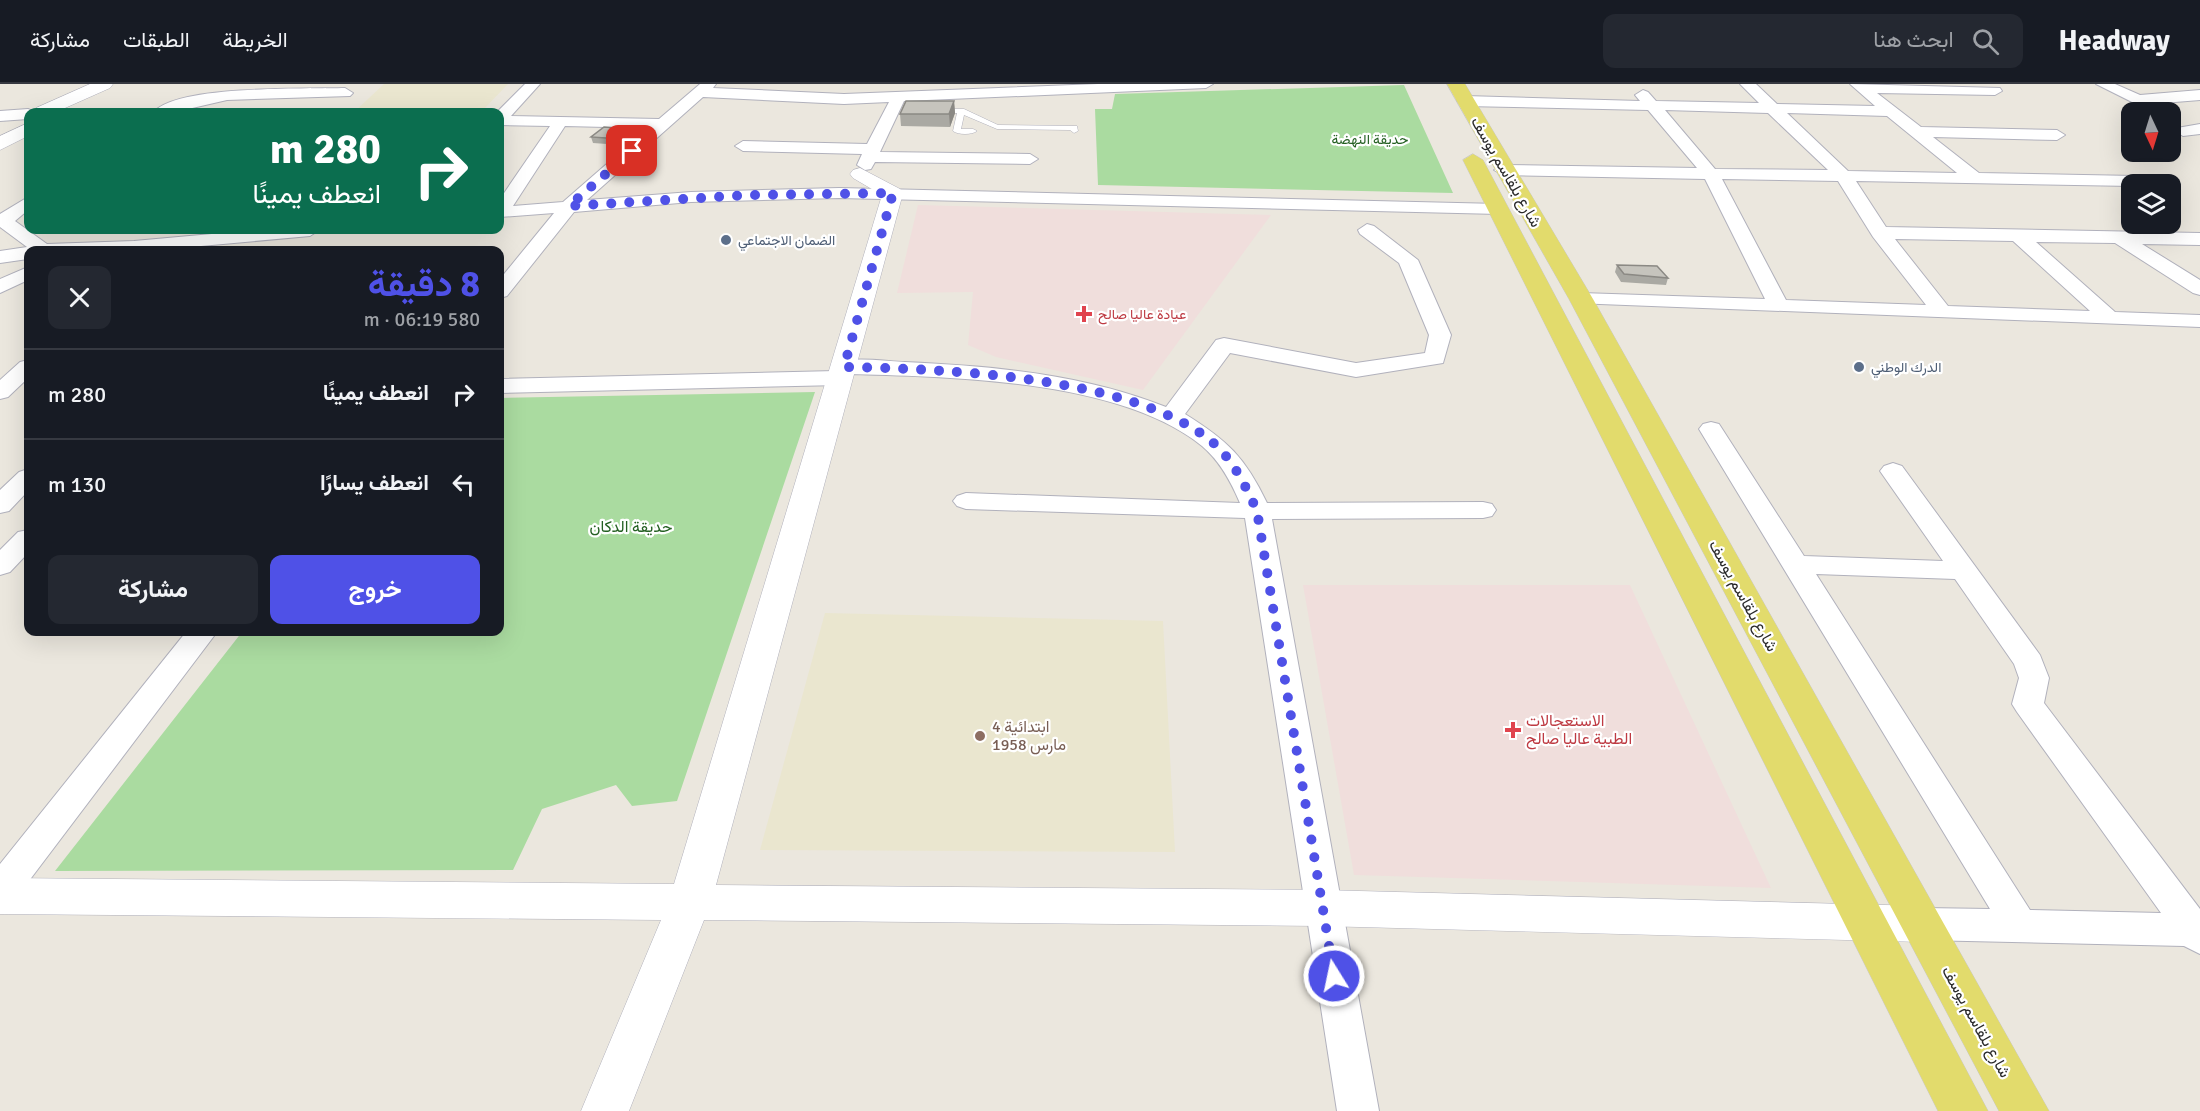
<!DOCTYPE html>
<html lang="ar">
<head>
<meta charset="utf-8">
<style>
	:root { --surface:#171b24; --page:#242831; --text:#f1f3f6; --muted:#9ea1a6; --line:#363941; --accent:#4f51e7 }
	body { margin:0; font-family:Signika,Vazirmatn,sans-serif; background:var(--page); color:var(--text); direction:rtl; height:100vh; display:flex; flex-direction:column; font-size:22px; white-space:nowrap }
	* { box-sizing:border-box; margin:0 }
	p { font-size:20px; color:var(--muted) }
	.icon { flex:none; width:33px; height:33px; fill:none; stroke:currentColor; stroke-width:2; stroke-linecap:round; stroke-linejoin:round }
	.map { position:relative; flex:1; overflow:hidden; direction:ltr }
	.side { position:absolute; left:24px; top:162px; width:480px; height:390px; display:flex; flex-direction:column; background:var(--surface); border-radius:12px; box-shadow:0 6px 24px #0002; direction:rtl }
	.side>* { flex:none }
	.guide { position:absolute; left:24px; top:24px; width:480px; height:126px; border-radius:12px; box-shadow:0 6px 24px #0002; direction:rtl; background:#0b6e4f; color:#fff; overflow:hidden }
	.needle { width:39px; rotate:176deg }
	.buttons { position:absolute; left:2121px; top:18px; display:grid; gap:12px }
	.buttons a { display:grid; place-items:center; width:60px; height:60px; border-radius:12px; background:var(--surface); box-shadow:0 6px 24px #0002; font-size:30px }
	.pin { position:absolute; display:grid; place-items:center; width:51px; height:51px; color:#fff; margin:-26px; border-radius:12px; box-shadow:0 3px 9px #0006 }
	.me { position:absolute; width:66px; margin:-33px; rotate:350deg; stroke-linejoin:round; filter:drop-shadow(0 0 4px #0008) }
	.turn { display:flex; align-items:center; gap:21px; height:126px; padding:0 24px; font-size:27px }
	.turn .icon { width:78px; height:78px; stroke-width:2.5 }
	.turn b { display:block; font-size:42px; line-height:51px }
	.round { display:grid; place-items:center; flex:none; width:63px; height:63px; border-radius:12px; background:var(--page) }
	.head { display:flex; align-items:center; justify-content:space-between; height:102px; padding:0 24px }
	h1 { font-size:36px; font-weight:700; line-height:45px; color:var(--accent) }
	.primary-button { display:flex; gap:12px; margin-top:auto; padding:12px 24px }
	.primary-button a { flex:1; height:69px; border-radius:12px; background:var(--accent); color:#fff; font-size:24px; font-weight:700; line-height:69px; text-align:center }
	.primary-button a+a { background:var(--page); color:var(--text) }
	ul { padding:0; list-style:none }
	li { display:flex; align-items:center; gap:18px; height:90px; padding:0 24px; border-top:2px solid var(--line) }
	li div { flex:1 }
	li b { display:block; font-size:22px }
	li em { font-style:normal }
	header { display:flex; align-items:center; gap:36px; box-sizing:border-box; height:84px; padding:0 30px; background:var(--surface); border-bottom:2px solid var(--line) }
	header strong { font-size:28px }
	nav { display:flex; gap:33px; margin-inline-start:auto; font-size:21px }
	.search { width:420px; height:54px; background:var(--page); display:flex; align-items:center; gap:15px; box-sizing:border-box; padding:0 21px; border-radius:12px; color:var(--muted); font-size:22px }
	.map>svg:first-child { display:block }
	.education { fill:#eae6cf }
	.medical { fill:#f0dedc }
	.green { fill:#aadba0 }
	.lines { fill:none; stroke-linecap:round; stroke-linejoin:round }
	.lane-casing { stroke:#b1b1bc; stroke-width:1 }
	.street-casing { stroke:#b1b1bc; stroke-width:2 }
	.secondary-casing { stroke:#b1b1bc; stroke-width:1 }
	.primary-casing { stroke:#c8c8c8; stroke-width:1 }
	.lane { fill:#fff; fill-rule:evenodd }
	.street { fill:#fff; fill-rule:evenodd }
	.secondary { fill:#fff; fill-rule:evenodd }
	.primary { fill:#e2db6c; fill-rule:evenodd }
	.wall { fill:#aaa9a3 }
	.shaded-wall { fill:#8b8984 }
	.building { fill:#c6c4bd; stroke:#8b8984; stroke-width:1.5 }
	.route { stroke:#4f51e7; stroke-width:10; stroke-dasharray:0 18 }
	.service-dot { fill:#5c6f8a; stroke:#fff; stroke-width:2 }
	.health-dot { fill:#e0444e; stroke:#fff; stroke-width:2 }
	.education-dot { fill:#8d6e63; stroke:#fff; stroke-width:2 }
	.labels { text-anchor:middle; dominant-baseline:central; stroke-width:4.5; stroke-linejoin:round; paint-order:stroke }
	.far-park-label { font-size:14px; fill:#246022; stroke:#fff }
	.far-service-label { font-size:14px; fill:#4e5e75; stroke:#fff; text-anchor:start }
	.far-health-label { font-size:14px; fill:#be3a42; stroke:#fff; text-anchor:start }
	.street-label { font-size:16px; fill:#2a2a2a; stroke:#fff }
	.park-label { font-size:16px; fill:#246022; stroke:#fff }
	.health-label { font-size:16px; fill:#be3a42; stroke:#fff; text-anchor:start }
	.education-label { font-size:16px; fill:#785e54; stroke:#fff; text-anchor:start }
</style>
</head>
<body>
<header>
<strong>Headway</strong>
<div class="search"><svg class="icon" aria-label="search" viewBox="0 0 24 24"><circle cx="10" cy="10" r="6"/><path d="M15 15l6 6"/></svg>ابحث هنا</div>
<nav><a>الخريطة</a><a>الطبقات</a><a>مشاركة</a></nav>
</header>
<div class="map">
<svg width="2200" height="1027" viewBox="0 0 2200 1027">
	<rect width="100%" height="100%" fill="#ebe7de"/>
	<!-- education -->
	<path class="education" d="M384,0H508L483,26L354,28Z
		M825,529L1163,537L1175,768L760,766Z"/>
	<!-- medical -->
	<path class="medical" d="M918,121L1271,131L1143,306L996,273L968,261L973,208L897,209Z
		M1303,501H1630L1771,804L1354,791Z"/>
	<!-- green -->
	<path class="green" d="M1404,1L1453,109L1098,101L1095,25H1112L1115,10Z
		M815,308L677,717L632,722L616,701L542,725L513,786L55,787L242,548H500V314Z"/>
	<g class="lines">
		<!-- lane casing -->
		<g class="lane-casing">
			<path id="lane" d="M951,25H964L998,41L1074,42H1077L1078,47L1074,49L1070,46L997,45L964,31L961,45H973L977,47C972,51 958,51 953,47L957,29H951Z"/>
		</g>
		<!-- street casing -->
		<g class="street-casing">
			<path id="street" d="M525,0H540L511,32L659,35L700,0H716L713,4L844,10L1098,0H1213L1206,4L904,17L880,68L1030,70L1038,75L1030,80L875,78L871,85L865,86L857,81L862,70L743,67L735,62L743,57L867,60L889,18L844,20L703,13L587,116L691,108L839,104L1499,120L1508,125L1499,130L839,114L691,118L574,128L507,212L500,214V195L554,129L500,133V115L550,42L500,41V28H497ZM565,42L648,44L563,118L513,122Z
				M1740,0H1756L1777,20L1875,22L1850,0L2000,4L2002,7L1995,11L1877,9L1921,43L2057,46L2065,51L2057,56L1933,53L1979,89L2135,92L2149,100L2132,102L1856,97L1886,143L2200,149V161L2142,160L2200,196V211L2193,209L2115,159L2036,158L2115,228L2200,231V243L1574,219L1571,215L1574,211L1581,209L1765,215L1705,95L1503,91L1494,86L1503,81L1697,84L1648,26L1465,22L1457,17L1465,12L1640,17L1635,11L1643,6L1648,8L1656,17L1759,19ZM1665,26L1768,29L1828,86L1715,85ZM1787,29L1887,32L1957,89L1848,87ZM1722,95L1838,97L1873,153L1926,221L1786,216ZM1895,155L2013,157L2090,227L1948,222Z
				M2096,0H2115L2140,11L2200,6V16L2138,21Z
				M345,4L353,9L350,12L227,16L175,28H154C177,1 308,5 345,4Z
				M28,25L35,28H28V35L0,37V27Z
				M2200,40V50L2183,52L2175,47L2177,44Z
				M28,113V126L15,137L47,160L134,157L257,146H319L310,152L157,166H28V175L0,179V167L27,163L0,143V130Z
				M1367,140L1374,142L1418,176L1451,251L1443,279L1356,293L1230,269L1185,330C1227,356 1245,373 1267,419L1483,418L1492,420L1496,426L1492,432L1483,434L1272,435L1379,1027H1337L1245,434L966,425L957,422L953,417L957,412L966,409L1240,419C1231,398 1220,377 1202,362C1119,295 952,293 848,290L851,294L848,299L840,301L500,309V295L836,287L833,283L836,278C857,273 883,277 905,278C993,282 1084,290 1166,323L1216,256L1224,254L1356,279L1425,269L1429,251L1399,179L1360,150L1358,146Z
				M28,183V196L0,209V195Z
				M28,276V294L8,313L0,315V296L20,278Z
				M1711,338L1719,340L1804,472L1943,477L1880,387L1884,382L1893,379L1902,382L2040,571L2049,594L2044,619L2200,825V870L2184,862L1923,856L1910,851L1904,840L1910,829L1923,824L1990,825L1699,345L1703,340ZM1816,490L1955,495L2014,580L2019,594L2012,620L2017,628L2161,829L2030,826Z
				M28,385V407L9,427L0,429V406L19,388Z
				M28,446V469L10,488L0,491V466L18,448Z
				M186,548H217L13,818L0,822V780Z"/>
		</g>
		<!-- secondary casing -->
		<g class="secondary-casing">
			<path id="secondary" d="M90,0H113L110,4L56,28H33L36,24Z
				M28,39V52L0,66V52Z
				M860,84L900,105L903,109L716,801L1322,806L1923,822L1938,827L1945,840L1938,853L1923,858L1322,842L704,836L629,1027H581L661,836L0,830V794L674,800L882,111L853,94L850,90L853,86Z"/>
		</g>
		<!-- primary casing -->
		<g class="primary-casing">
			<path id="primary" d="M1447,0H1465L1593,215L2049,1027H1999L1569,215Z
				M1473,70L1483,76L1988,1027H1938L1463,76Z"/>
		</g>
		<!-- lane -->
		<use href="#lane" class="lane"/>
		<!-- street -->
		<use href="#street" class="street"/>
		<!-- secondary -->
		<use href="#secondary" class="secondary"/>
		<!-- primary -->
		<use href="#primary" class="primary"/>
	</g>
	<!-- wall -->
	<path class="wall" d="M954,17L955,29L950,43L901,42L900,30Z
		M620,50L607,60L593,59L591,53Z
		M1617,181L1668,194L1666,201L1621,198L1615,188Z"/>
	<!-- shaded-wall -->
	<path class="shaded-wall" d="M954,17L955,29L950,43L949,30Z
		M618,44L620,50L607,60L606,54Z"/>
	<!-- building -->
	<path class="building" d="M906,17H954L949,30H900Z
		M604,43L618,44L606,54L591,53Z
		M1617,181L1657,182L1668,194L1624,190Z"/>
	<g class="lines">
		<!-- route -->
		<path class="route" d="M632,67L569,122L749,111L893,109L844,283C945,285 1129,292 1210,356C1233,375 1245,401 1257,427L1334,892"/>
	</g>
	<!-- markers -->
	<g class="service-dot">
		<circle cx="726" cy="156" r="6"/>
		<circle cx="1859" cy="283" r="6"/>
	</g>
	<g class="health-dot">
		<path d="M1081 221h6v6h6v6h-6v6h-6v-6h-6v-6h6z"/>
		<path d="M1510 637h6v6h6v6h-6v6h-6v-6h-6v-6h6z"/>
	</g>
	<circle class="education-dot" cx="980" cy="652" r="6"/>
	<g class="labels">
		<!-- far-park labels -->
		<g class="far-park-label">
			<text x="1370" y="55">حديقة النهضة</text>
		</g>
		<!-- far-service labels -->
		<g class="far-service-label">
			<text x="738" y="156">الضمان الاجتماعي</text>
			<text x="1871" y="283">الدرك الوطني</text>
		</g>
		<!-- far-health labels -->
		<g class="far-health-label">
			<text x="1098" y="230">عيادة عاليا صالح</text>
		</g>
		<!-- street labels -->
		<g class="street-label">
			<text transform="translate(1506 88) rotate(60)">شارع بلقاسم يوسف</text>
			<text transform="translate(1743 512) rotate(61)">شارع بلقاسم يوسف</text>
			<text transform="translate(1976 938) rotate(61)">شارع بلقاسم يوسف</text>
		</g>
		<!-- park labels -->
		<g class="park-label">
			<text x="631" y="443">حديقة الدكان</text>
		</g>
		<!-- health labels -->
		<g class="health-label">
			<text x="1526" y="637">الاستعجالات<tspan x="1526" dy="18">الطبية عاليا صالح</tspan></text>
		</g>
		<!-- education labels -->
		<g class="education-label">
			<text x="992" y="643">ابتدائية 4<tspan x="992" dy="18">مارس 1958</tspan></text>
		</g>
	</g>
</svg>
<div class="buttons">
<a><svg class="needle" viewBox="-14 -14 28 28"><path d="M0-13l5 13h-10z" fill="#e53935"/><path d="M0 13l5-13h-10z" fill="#9ea1a6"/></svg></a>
<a><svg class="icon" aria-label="layers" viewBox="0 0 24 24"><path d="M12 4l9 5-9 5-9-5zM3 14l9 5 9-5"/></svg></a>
</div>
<div class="pin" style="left:632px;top:67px;background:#d93025"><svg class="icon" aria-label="arrive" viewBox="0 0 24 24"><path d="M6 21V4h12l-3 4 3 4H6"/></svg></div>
<svg class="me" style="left:1334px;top:892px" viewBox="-20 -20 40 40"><circle r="17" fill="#4f51e7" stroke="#fff" stroke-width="3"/><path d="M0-11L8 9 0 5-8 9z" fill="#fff"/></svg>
<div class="guide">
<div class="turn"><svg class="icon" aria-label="right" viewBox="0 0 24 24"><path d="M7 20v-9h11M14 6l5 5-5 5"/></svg><div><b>280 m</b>انعطف يمينًا</div></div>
</div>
<section class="side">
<div class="head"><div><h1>8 دقيقة</h1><p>580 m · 06:19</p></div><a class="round"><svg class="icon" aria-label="close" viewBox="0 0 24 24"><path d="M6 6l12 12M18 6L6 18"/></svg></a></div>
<ul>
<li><svg class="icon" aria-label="right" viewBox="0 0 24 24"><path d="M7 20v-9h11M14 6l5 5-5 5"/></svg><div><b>انعطف يمينًا</b></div><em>280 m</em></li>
<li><svg class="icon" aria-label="left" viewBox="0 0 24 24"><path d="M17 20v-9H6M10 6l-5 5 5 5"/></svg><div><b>انعطف يسارًا</b></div><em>130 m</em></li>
</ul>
<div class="primary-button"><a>خروج</a><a>مشاركة</a></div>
</section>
</div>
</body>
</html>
